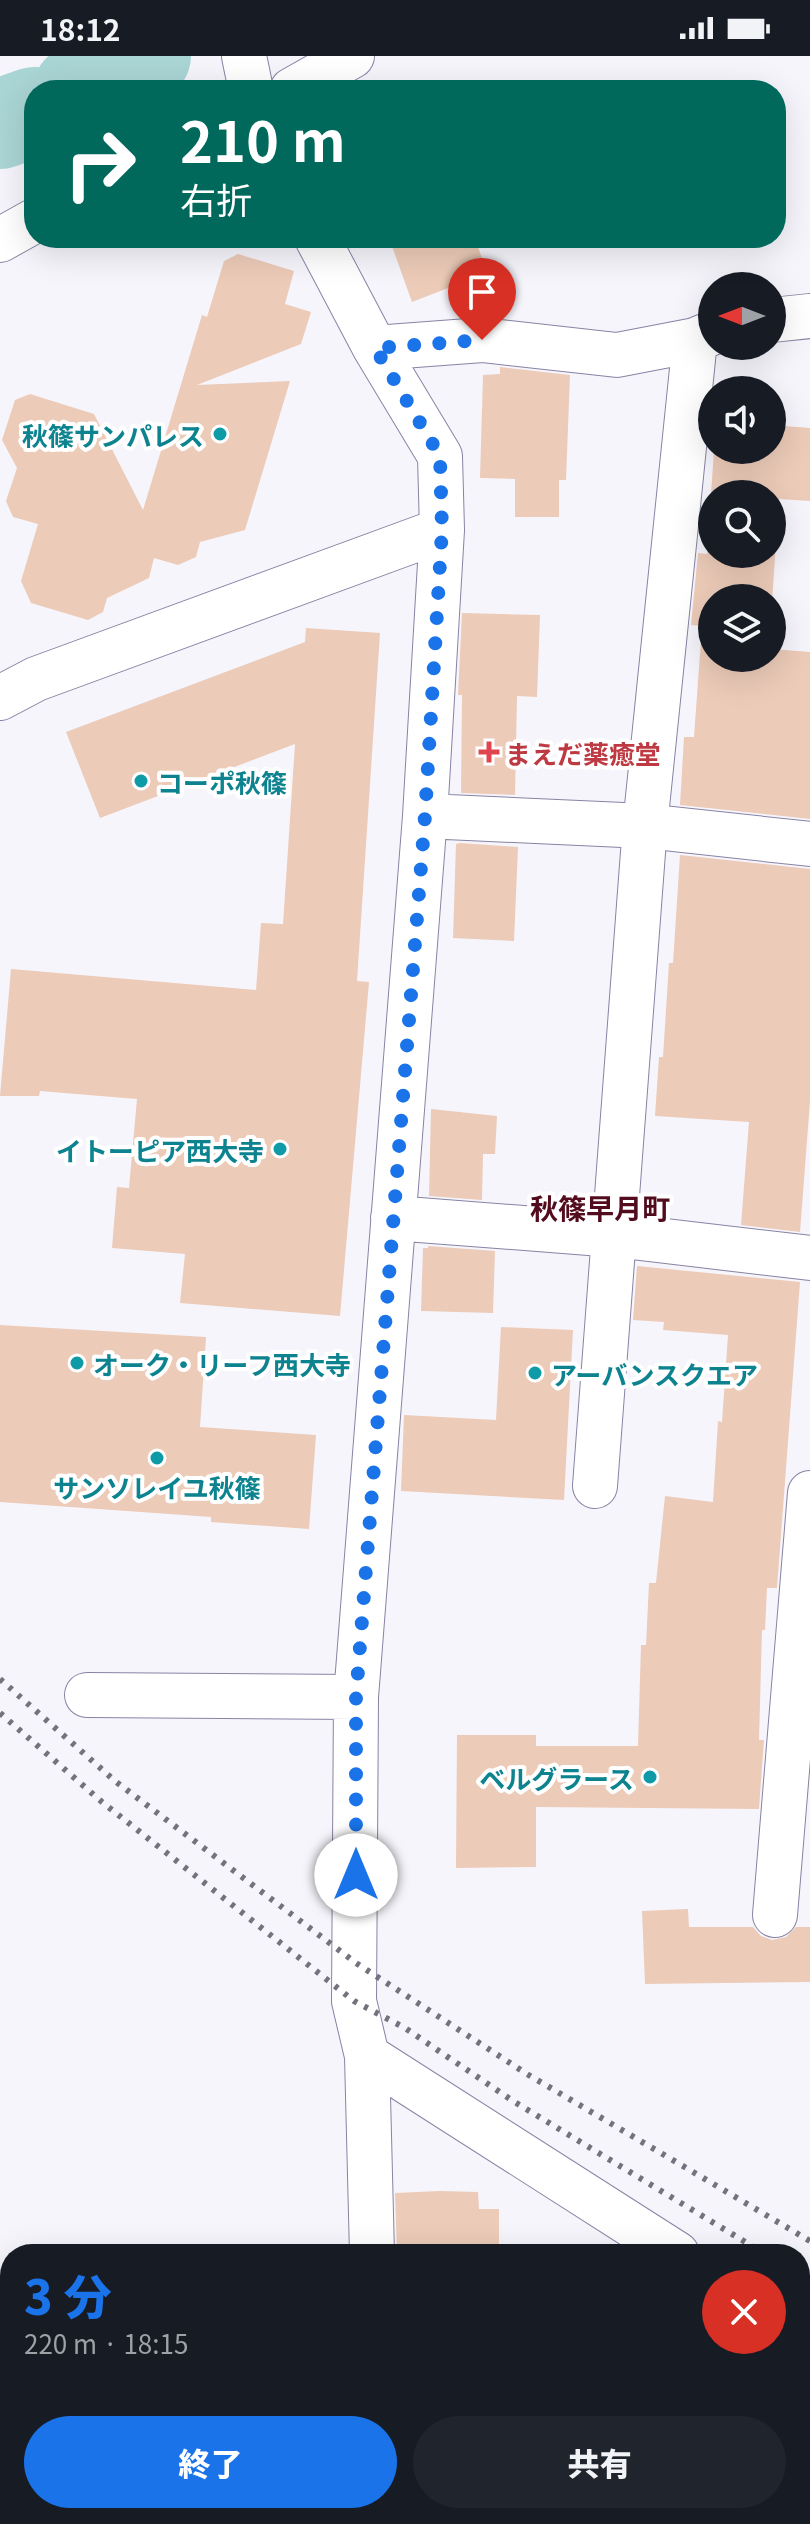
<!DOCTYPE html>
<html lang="ja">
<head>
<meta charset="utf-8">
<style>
	:root { --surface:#171b24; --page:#20242c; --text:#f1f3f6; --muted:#9ea1a6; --accent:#1a73e8 }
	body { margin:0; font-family:Georgia,"Noto Sans JP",serif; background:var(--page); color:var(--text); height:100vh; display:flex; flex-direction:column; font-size:30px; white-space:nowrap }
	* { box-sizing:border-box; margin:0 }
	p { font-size:26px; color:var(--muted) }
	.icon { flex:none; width:44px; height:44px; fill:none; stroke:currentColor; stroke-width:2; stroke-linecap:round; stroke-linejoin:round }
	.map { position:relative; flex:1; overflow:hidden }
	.drawer { position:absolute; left:0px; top:2188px; width:810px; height:280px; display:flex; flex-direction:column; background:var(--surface); border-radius:32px 32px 0 0; box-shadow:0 8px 32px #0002 }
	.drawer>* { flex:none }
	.hud { position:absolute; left:24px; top:24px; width:762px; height:168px; border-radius:32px; box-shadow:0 8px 32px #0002; background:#00695c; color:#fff; overflow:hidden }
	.needle { width:52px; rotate:270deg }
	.fabs { position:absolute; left:698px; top:216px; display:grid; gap:16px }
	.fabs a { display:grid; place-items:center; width:88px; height:88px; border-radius:50%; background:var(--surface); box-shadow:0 8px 32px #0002; font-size:40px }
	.pin { position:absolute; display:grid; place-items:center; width:68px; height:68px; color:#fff; margin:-82px -34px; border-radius:50% 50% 50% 0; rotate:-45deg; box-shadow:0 0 8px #0007 }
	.pin .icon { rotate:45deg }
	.me { position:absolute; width:88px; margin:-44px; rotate:0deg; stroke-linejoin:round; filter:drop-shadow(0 0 6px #0008) }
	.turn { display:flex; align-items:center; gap:28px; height:168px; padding:0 24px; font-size:36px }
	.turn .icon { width:104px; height:104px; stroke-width:2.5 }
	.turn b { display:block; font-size:56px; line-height:68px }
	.round { display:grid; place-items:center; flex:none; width:84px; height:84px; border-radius:42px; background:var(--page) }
	.overview { display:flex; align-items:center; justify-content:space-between; height:136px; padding:0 24px }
	h1 { font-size:48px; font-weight:800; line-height:60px; color:var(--accent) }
	.primary-button { display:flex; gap:16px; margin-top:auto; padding:16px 24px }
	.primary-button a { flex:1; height:92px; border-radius:48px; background:var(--accent); color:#fff; font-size:32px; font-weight:800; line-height:92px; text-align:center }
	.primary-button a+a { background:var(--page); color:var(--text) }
	.status { display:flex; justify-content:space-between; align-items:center; height:56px; padding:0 40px; background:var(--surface); direction:ltr }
	.status svg { height:22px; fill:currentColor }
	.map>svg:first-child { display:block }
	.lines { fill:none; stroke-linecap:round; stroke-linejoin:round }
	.river { stroke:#aad5d5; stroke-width:90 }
	.building { fill:#eccbb8; fill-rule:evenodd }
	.minor-casing { stroke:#8783a4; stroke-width:46 }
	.primary-casing { stroke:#8783a4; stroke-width:46 }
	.minor { stroke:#fff; stroke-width:44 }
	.primary { stroke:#fff; stroke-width:44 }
	.rail { stroke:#74727d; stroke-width:6; stroke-dasharray:4 8; stroke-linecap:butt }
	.route { stroke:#1a73e8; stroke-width:14; stroke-dasharray:0 25.2 }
	.culture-dot { fill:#0f9aa8; stroke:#fff; stroke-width:3 }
	.health-dot { fill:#e0444e; stroke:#fff; stroke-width:3 }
	.labels { text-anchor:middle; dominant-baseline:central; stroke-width:8; stroke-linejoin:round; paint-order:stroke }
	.culture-label { font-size:26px; font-weight:bold; fill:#0d838f; stroke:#fff; text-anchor:end }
	.health-label { font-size:26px; font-weight:bold; fill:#be3a42; stroke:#fff; text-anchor:start }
	.neighbourhood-label { font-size:28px; font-weight:bold; fill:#520c1e; stroke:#fff }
</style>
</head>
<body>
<div class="status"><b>18:12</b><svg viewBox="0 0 49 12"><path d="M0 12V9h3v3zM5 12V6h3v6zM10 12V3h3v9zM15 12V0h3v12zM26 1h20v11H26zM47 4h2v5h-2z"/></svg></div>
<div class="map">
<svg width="810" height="2468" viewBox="0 0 810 2468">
	<rect width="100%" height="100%" fill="#f6f5fc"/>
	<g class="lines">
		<!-- river -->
		<path class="river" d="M78,34L146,0
			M0,68L34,56"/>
	</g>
	<!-- building -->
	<path class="building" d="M389,182H475L487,217L412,246Z
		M238,198L294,215L285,248L311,256L301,288L197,329L290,325L245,474L200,486L196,501L178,509L154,502L149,522L107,542L103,556L88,564L31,547L21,525L38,468L13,461L6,445L17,412L2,384L15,344L30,338L94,358L143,454L202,259L207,261L224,205Z
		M500,311L570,319L566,424H559V461H515V423L480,422L483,319L500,318Z
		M772,369L810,372V445L779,443L772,546V542H712V602H772V593L810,596V763L680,749L684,681H694L702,570L691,569L698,497L707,498L714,394H772ZM712,438H772V498H712Z
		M462,557L540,559L537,641L517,640L515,739L461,737L462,639H458Z
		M306,572L380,577L357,925L369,926L340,1260L180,1247L185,1198L112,1192L117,1131L129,1132L137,1043L40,1035L39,1040H0L11,913L256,934L261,867L283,868L295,688L100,762L66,676L305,586Z
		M460,787L518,791L514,885L453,882L456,788Z
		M680,799L810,813V1045L800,1176L741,1169L749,1066L655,1060L659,1001H663L669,907H673Z
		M431,1053L497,1060L495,1098H483L482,1144L429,1140Z
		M428,1190L495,1195L493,1257L421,1255L423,1192H428Z
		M637,1210L800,1226L777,1532H767L765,1574H762L759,1684H764L759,1753L536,1751V1811L456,1812L457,1679H536V1690H638L641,1589H646L649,1527H656L665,1440L713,1446L718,1365L722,1366L728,1279L663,1274L664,1266L633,1264Z
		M0,1269L206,1281L200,1371L316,1379L309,1473L211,1466V1461L0,1446Z
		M501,1271L573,1274L564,1444L401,1435L404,1359L496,1364Z
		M688,1853L689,1871H753L761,1880L772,1884L786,1881L796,1871H810V1926L645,1928L642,1855Z
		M439,2135L478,2136L479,2153H499V2198H397L395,2137Z"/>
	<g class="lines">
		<!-- minor casing -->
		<g class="minor-casing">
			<path id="minor" d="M244,0L251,34
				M317,182L375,292L440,400L442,474L425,760L356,1641L354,1945L367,2000L372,2198
				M772,264L810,260
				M375,292L482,284L617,299L695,284L712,277
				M0,642L36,623L442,474
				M425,760L645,770L810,788
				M393,1162L615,1179L810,1202
				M595,1430L645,770L695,284
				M87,1639L356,1641
				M775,1859L810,1437
				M367,2000L677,2198
				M382,2458V2468"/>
		</g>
		<!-- primary casing -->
		<g class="primary-casing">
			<path id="primary" d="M292,34L352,0
				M0,184L34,165"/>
		</g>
		<!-- minor -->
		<use href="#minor" class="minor"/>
		<!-- primary -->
		<use href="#primary" class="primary"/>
		<!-- rail -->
		<path class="rail" d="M0,1623L115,1725L356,1907L527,2018L810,2185
			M0,1657L102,1746L354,1945L405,1972L513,2045L765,2198
			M800,2220L810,2226"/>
	</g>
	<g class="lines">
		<!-- route -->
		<path class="route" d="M356,1819V1641L425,760L442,474L440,400L375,292L482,284"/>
	</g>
	<!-- markers -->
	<g class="culture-dot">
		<circle cx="220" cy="378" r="8"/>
		<circle cx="141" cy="725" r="8"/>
		<circle cx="280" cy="1093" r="8"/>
		<circle cx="77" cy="1307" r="8"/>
		<circle cx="535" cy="1317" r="8"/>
		<circle cx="157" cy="1402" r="8"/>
		<circle cx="650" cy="1721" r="8"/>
	</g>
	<path class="health-dot" d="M485 684h8v8h8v8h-8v8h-8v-8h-8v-8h8z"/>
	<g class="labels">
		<!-- culture labels -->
		<g class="culture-label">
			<text x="204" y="378">秋篠サンパレス</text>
			<text x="157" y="725" text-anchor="start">コーポ秋篠</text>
			<text x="264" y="1093">イトーピア西大寺</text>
			<text x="93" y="1307" text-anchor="start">オーク・リーフ西大寺</text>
			<text x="551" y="1317" text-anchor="start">アーバンスクエア</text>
			<text x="157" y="1430" text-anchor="middle">サンソレイユ秋篠</text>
			<text x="634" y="1721">ベルグラース</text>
		</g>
		<!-- health labels -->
		<g class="health-label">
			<text x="505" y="696">まえだ薬癒堂</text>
		</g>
		<!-- neighbourhood labels -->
		<g class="neighbourhood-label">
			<text x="600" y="1151">秋篠早月町</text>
		</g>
	</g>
</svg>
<div class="fabs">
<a><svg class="needle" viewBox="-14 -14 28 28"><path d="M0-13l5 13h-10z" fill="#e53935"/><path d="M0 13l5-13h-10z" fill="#9ea1a6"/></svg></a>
<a><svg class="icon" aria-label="sound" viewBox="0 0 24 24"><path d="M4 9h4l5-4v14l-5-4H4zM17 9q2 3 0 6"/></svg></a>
<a><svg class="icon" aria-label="search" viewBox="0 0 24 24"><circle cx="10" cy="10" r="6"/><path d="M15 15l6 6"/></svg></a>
<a><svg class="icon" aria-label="layers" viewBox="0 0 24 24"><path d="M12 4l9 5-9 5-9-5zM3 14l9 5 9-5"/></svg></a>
</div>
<div class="pin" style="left:482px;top:284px;background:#d93025"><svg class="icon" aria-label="arrive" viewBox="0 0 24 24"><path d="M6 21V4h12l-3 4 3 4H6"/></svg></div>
<svg class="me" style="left:356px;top:1819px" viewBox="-20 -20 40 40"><circle r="19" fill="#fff"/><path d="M0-13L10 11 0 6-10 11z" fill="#1a73e8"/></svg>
<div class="hud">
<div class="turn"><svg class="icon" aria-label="right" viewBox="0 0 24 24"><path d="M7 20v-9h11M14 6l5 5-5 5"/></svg><div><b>210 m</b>右折</div></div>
</div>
<section class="drawer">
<div class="overview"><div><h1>3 分</h1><p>220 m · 18:15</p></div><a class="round" style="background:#d93025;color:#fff"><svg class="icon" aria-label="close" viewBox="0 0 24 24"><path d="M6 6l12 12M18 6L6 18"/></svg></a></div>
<div class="primary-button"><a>終了</a><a>共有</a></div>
</section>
</div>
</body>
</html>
